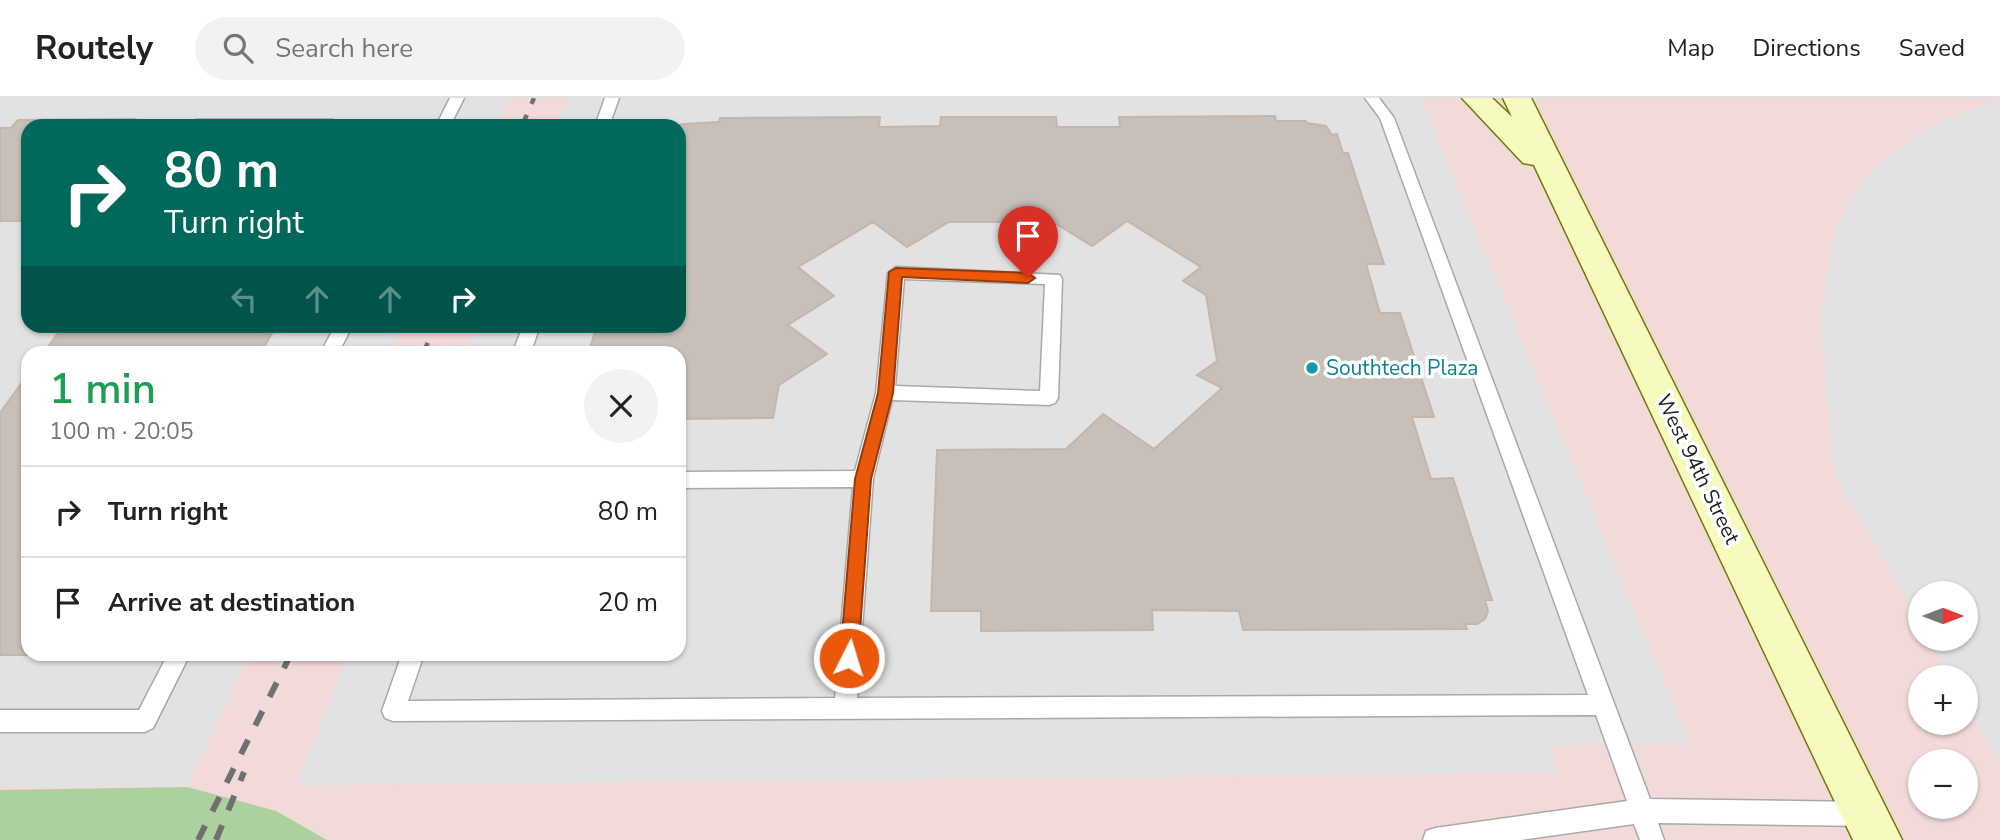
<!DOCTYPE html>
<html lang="en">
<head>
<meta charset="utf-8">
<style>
	:root { --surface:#fff; --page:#f2f2f2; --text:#222; --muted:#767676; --line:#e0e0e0 }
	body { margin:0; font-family:"Nunito Sans",sans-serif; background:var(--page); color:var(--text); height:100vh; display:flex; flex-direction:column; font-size:26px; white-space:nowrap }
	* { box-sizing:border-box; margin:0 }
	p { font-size:23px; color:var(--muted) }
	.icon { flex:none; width:38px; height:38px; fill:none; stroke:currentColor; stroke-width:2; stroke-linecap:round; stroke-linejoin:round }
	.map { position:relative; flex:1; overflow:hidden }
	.drawer { position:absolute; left:21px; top:248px; width:665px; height:315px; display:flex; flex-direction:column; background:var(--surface); border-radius:21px; box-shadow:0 2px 5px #0004 }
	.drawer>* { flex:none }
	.banner { position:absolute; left:21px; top:21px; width:665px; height:214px; border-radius:21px; box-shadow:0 2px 5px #0004; background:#00695c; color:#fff; overflow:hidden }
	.needle { width:46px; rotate:90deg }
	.controls { position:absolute; left:1908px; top:483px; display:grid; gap:14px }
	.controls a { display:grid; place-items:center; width:70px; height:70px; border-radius:50%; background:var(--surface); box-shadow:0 2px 5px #0004; font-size:35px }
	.pin { position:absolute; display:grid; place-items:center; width:60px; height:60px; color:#fff; margin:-72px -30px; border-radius:50% 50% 50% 0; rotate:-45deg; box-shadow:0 0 7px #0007 }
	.pin .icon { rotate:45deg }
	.me { position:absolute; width:77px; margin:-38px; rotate:5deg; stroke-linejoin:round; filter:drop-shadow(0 0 5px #0008) }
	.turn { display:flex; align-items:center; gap:24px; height:147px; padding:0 28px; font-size:32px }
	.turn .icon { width:91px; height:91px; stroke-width:2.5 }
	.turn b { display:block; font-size:49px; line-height:60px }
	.lanes { display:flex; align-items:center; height:66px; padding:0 28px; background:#0003; justify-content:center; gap:35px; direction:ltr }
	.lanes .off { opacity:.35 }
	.round { display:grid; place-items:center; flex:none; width:74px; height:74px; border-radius:37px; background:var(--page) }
	.headline { display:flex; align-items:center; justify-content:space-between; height:119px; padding:0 28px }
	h1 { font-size:42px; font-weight:600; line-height:52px; color:#1e9e55 }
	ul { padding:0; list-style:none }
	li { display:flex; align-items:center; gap:21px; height:91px; padding:0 28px; border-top:2px solid var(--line) }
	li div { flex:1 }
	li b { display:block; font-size:26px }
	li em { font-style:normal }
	header { display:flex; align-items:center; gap:42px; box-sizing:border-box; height:98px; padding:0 35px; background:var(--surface); border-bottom:2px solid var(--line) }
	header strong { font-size:33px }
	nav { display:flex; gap:38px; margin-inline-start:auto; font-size:24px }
	.search { width:490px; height:63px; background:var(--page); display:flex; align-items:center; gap:18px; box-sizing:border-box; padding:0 24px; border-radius:38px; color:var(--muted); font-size:26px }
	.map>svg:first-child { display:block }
	.commercial { fill:#f2dad9; fill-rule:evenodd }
	.forest { fill:#add19e }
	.parking { fill:#e2e2e2 }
	.building { fill:#c7bfb8; stroke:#c4b6ab; stroke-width:2 }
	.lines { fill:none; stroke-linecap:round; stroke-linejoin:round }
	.lane-casing { stroke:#a9a9a9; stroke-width:3 }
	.secondary-casing { stroke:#707d05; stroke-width:3 }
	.lane { fill:#fff; fill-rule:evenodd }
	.secondary { fill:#f7fabf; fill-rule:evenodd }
	.rail-far1 { stroke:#707070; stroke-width:4.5; stroke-dasharray:12 12; stroke-linecap:butt }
	.rail { stroke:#707070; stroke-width:6; stroke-dasharray:16 16; stroke-linecap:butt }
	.route { fill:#ea580c; stroke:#983908; stroke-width:2 }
	.culture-dot { fill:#0f9aa8; stroke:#fff; stroke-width:2.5 }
	.labels { text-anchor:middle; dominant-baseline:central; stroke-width:7; stroke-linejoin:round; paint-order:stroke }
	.culture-label { font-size:21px; fill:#0d838f; stroke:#fff; text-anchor:start }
	.street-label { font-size:21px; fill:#222; stroke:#fff }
</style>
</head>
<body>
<header>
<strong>Routely</strong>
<div class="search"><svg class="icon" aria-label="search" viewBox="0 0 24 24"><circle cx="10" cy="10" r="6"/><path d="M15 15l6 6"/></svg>Search here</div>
<nav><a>Map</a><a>Directions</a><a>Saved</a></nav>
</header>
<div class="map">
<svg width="2000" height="742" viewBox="0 0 2000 742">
	<rect width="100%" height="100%" fill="#f2efe9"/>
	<!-- commercial -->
	<path class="commercial" d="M0,0H2000V742H0ZM28,28H679V228H28ZM28,256H679V556H28ZM1920,495H1965V541H1920ZM1920,579H1965V625H1920ZM1920,663H1965V709H1920Z"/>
	<!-- forest -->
	<path class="forest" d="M187,689L276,713L327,742H0V692Z"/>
	<!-- parking -->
	<path class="parking" d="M0,0H509L496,28H372L359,24H330L331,21H196L191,28H130L134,21L18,22L11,30H0Z
		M568,0H1420L1689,645L1549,647L1558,675L296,687L348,557L679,556V321L773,320L779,287L826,256L788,227L834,198L798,169L873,124L907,149L949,124H1053L1092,148L1127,123L1201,169L1183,183L1206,197L1217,263L1198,277L1222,290L1154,351L1103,316L1066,351L938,352L931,513H981V533L1152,532V512L1239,513L1244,532L1466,531L1465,526H1477L1488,513L1485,502L1492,501L1453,381H1431L1412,319L1366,166H1384L1348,55H1343L1338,37H1332L1326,28L1307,25L1305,23H1276L1275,18L1120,19V29H1057L941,19L940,28L879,29L719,24H693L676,28H557Z
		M2000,1V666L1965,605V579H1950L1928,541H1965V495H1920V526L1835,378L1820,221L1836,128L1870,73L1929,28Z
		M0,123H28V228H63L43,255L28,256V276L0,315Z
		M276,228H403L390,255L260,256Z
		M478,228H597L588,255L467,256Z
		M0,557L69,556L249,557L187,689H0Z"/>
	<!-- building -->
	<path class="building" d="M1275,18L1276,23H1306L1307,25L1326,28L1332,37L1337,36L1343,55H1348L1384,166H1366L1380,215H1400L1434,319H1412L1431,381L1453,380L1492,502H1485L1488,513L1485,521L1477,526H1465L1467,531L1243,532L1239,513L1152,512L1153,532L981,533V513H931L937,352L1066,351L1103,316L1154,351L1222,290L1197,277L1217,263L1206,197L1183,183L1201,169L1127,123L1092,148L1053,124H949L907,149L873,124L798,169L834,198L788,227L827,256L779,287L773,320L679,321V256H588L597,228H679V28H676L683,26L719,24L720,20L880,19L879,29L940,28L941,19H1056L1057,29H1120L1119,19Z
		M135,21L130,28H28V123H0V30H11L18,22Z
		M196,21H332L330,24H359L372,28H191Z
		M63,228H276L260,256H43Z
		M28,276V556L68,557H0V315Z"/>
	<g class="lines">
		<!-- lane casing -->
		<g class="lane-casing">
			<path id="lane" d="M450,0H464L450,28H436Z
				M605,0H619L609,28H595Z
				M1365,0H1379L1394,20L1650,701L1865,704L1873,708L1877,716L1873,724L1865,728L1658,725L1664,742H1640L1634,726L1520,742H1423L1426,733L1435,730L1627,703L1596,617L393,623L385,620L382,613L402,556H424L408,603L835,600L853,389L679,390V374L855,373L876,295L888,175L896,169L1060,177L1062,181L1058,300L1055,305L1049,307L892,302L873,381L857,600L1588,597L1380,20ZM904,181L1045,186L1040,293L895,288Z
				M335,228H352L338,256H320Z
				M523,228H540L530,256H512Z
				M168,556H190L153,630L145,634H0V612H139Z"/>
		</g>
		<!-- secondary casing -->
		<g class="secondary-casing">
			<path id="secondary" d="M1462,0H1492L1512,19L1503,0H1531L1902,742H1853L1534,67L1523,65Z"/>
		</g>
		<!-- lane -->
		<use href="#lane" class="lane"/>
		<!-- secondary -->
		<use href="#secondary" class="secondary"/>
		<!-- rail-far1 -->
		<path class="rail-far1" d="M522,28L534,0
			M423,256L435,228"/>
		<!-- rail -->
		<path class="rail" d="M198,742L291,556
			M216,742L244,674"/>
	</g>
	<!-- route -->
	<path class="route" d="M896,170L1028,175L1035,180L1028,185L902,179L893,295L871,381L858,560L855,566L849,568L843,566L840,560L855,381L878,295L889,174Z"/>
	<!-- markers -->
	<circle class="culture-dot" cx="1312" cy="270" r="7"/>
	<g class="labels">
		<!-- culture labels -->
		<g class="culture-label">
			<text x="1326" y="270">Southtech Plaza</text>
		</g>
		<!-- street labels -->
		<g class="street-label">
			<text transform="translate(1698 371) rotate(64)">West 94th Street</text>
		</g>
	</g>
</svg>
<div class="controls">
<a><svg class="needle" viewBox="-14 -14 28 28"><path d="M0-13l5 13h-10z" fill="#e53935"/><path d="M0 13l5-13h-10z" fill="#767676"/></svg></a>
<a>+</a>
<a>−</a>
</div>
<div class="pin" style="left:1028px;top:180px;background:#d93025"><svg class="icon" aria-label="arrive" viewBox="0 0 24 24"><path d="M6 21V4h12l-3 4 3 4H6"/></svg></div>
<svg class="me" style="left:849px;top:560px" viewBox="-20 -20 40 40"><circle r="17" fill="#ea580c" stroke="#fff" stroke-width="3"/><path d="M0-11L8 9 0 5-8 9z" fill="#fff"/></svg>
<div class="banner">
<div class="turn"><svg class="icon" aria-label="right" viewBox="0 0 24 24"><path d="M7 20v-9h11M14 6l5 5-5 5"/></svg><div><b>80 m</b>Turn right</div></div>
<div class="lanes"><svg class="icon off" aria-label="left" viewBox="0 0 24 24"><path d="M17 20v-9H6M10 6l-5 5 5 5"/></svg><svg class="icon off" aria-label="ahead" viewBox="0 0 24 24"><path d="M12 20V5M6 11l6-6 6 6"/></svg><svg class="icon off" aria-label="ahead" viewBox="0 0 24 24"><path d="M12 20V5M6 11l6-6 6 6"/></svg><svg class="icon" aria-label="right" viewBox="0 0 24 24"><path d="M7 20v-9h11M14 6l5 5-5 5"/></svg></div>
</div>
<section class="drawer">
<div class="headline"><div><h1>1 min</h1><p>100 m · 20:05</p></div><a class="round"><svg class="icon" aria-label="close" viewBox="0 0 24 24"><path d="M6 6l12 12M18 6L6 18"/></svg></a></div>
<ul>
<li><svg class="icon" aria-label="right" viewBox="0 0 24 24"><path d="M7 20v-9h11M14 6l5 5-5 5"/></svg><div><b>Turn right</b></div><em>80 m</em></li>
<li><svg class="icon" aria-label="arrive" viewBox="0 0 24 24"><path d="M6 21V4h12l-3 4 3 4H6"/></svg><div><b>Arrive at destination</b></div><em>20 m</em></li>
</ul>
</section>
</div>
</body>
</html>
